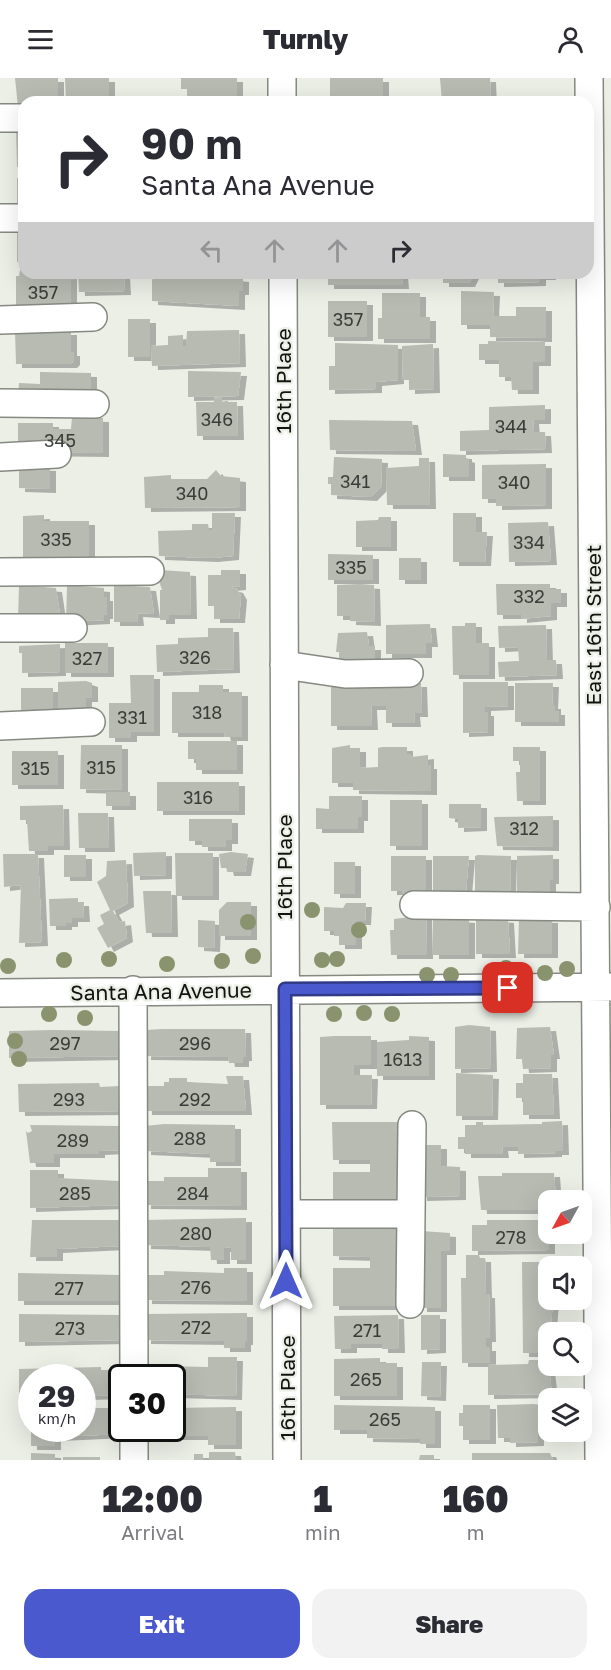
<!DOCTYPE html>
<html lang="en">
<head>
<meta charset="utf-8">
<style>
	:root { --surface:#fff; --page:#f2f2f3; --text:#2b2b33; --muted:#7c7c81; --accent:#4a59ce }
	body { margin:0; font-family:"Golos Text",sans-serif; background:var(--page); color:var(--text); height:100vh; display:flex; flex-direction:column; font-size:22px; white-space:nowrap }
	* { box-sizing:border-box; margin:0 }
	p { font-size:20px; color:var(--muted) }
	.icon { flex:none; width:33px; height:33px; fill:none; stroke:currentColor; stroke-width:2; stroke-linecap:round; stroke-linejoin:round }
	.map { position:relative; height:1382px; overflow:hidden }
	.drawer { display:flex; flex-direction:column; background:var(--surface); flex:1 }
	.drawer>* { flex:none }
	.banner { position:absolute; left:18px; top:18px; width:576px; height:183px; border-radius:18px; box-shadow:0 6px 24px #0002; background:#fff; color:var(--text); overflow:hidden }
	.needle { width:39px; rotate:230deg }
	.tools { position:absolute; left:538px; top:1112px; display:grid; gap:12px }
	.tools a { display:grid; place-items:center; width:54px; height:54px; border-radius:12px; background:var(--surface); box-shadow:0 6px 24px #0002; font-size:30px }
	.speed { position:absolute; left:18px; top:1286px; display:flex; gap:12px; font-size:30px; font-weight:700; text-align:center }
	.speed>* { display:grid; place-content:center; width:78px; height:78px; border-radius:50%; background:var(--surface); box-shadow:0 6px 24px #0002; line-height:1 }
	.speed small { font-size:15px; font-weight:400 }
	.speed .limit { border:3px solid #111; border-radius:9px; background:#fff; color:#111 }
	.pin { position:absolute; display:grid; place-items:center; width:51px; height:51px; color:#fff; margin:-26px; border-radius:12px; box-shadow:0 3px 9px #0006 }
	.me { position:absolute; width:66px; margin:-33px; rotate:0deg; stroke-linejoin:round; filter:drop-shadow(0 0 4px #0008) }
	.turn { display:flex; align-items:center; gap:21px; height:126px; padding:0 24px; font-size:27px }
	.turn .icon { width:78px; height:78px; stroke-width:2.5 }
	.turn b { display:block; font-size:42px; line-height:51px }
	.lanes { display:flex; align-items:center; height:57px; padding:0 24px; background:#0003; justify-content:center; gap:30px; direction:ltr }
	.lanes .off { opacity:.35 }
	.eta { display:flex; justify-content:space-evenly; align-items:center; height:102px; text-align:center }
	.eta b { font-size:36px; font-weight:800; line-height:42px }
	.primary-button { display:flex; gap:12px; margin-top:auto; padding:12px 24px }
	.primary-button a { flex:1; height:69px; border-radius:18px; background:var(--accent); color:#fff; font-size:24px; font-weight:800; line-height:69px; text-align:center }
	.primary-button a+a { background:var(--page); color:var(--text) }
	header { display:flex; justify-content:space-between; align-items:center; height:78px; padding:0 24px; background:var(--surface); font-size:27px; font-weight:800 }
	.map>svg:first-child { display:block }
	.building { fill:#b7bbb2; filter:url(#shadow) }
	.lines { fill:none; stroke-linecap:round; stroke-linejoin:round }
	.minor-casing { stroke:#868981; stroke-width:30 }
	.minor { stroke:#fff; stroke-width:27 }
	.tree { fill:#89946f }
	.route-casing { stroke:#303a86; stroke-width:15 }
	.route { stroke:#4a59ce; stroke-width:10 }
	.labels { text-anchor:middle; dominant-baseline:central; stroke-width:4.5; stroke-linejoin:round; paint-order:stroke }
	.number-label { font-size:18px; fill:#3b3d38 }
	.street-label { font-size:21px; fill:#121310; stroke:#ebefe6 }
</style>
</head>
<body>
<header><svg class="icon" aria-label="menu" viewBox="0 0 24 24"><path d="M4 6h16M4 12h16M4 18h16"/></svg>Turnly<svg class="icon" aria-label="person" viewBox="0 0 24 24"><circle cx="12" cy="8" r="4"/><path d="M4 21q1-7 8-7t8 7"/></svg></header>
<div class="map">
<svg width="611" height="1382" viewBox="0 0 611 1382">
	<defs>
		<filter id="shadow"><feDropShadow dx="6" dy="4" stdDeviation="0" flood-color="#0004"/></filter>
	</defs>
	<rect width="100%" height="100%" fill="#ebefe6"/>
	<!-- building -->
	<path class="building" d="M15,0H58V24H24V29H18Z
		M65,0H109V24H66Z
		M181,0H237V24H187V11H181Z
		M330,0H383V20H373V24H330Z
		M440,0H490L491,24H442Z
		M499,20H522V24H499Z
		M16,51H24V89H17Z
		M17,100H24V129H17Z
		M17,155H24V184H17Z
		M20,192H24V195H41V198L71,197V231H16V198H19Z
		M78,195H124L125,213L79,214Z
		M200,195H223V198L243,200V213H239V228L152,223V202L155,196H191L190,198H200Z
		M328,195H402L403,207H328Z
		M443,195H474L469,205H443Z
		M498,195H550V198H540V204L498,205Z
		M461,213L494,214L493,238H516V229H546V260L490,259V247H461Z
		M382,215H420V239H430V261H378V240H382Z
		M328,223H367V259H328Z
		M128,241H150V279H128Z
		M239,252L240,285L152,288L151,268L168,267V258L183,257V268H186L187,253Z
		M15,253H71V274H74V283L71,286H16Z
		M488,263L545,264V284H533V312H512L511,299H499V282H479V266H488Z
		M335,265L398,267V302L376,304V311L329,312V288H335Z
		M433,266L434,311L409,312V302H403L402,268Z
		M188,293L241,294L238,318L188,319Z
		M40,294L91,295V314L18,318L19,305L40,306Z
		M222,319V324H237L238,358H197L196,324H214V320Z
		M545,327V342H533L534,354H545L546,371L460,373V353L489,352V329Z
		M72,339L103,340V375L18,374V345H53V351H71Z
		M329,342L412,343L416,373L330,372Z
		M443,376L466,377V380L469,381V399H443Z
		M334,379L382,381L381,409L371,419L331,417V406H328V399H333Z
		M419,380H429L430,427H387L386,390L419,388Z
		M546,386V427L496,428V421H482V387Z
		M19,388L50,389V411L19,410Z
		M216,392L221,398L240,400V429L145,430L144,399L171,397V401H207Z
		M212,435H235L233,478L212,480L159,478L158,453L192,452V446H208L209,452H212Z
		M453,435H476V454H487L485,484H453Z
		M44,437V443H89V478L23,479V438Z
		M379,439H391V469H356V443L378,442Z
		M548,444L551,483L509,484L508,445Z
		M328,476L373,477V502H328Z
		M399,480H421V502H399Z
		M160,492L190,494L191,537H169V542H160V512H162L159,503Z
		M221,492H240V508L230,509L237,511L241,518L239,541H214V528H208V497H221Z
		M360,506L374,507L375,544L350,543V538H337V507Z
		M496,506H550V511H561V525H551V538L521,541V537H497Z
		M19,507L56,510L60,537L18,542Z
		M67,507L104,510V519H107V537H104V542L66,544Z
		M114,507L150,509L154,536L137,535L138,544H114Z
		M465,545H476V565H489V597H453L452,548H465Z
		M430,546L432,565H426V576H386V547Z
		M546,547L547,582H556L557,597L499,599L498,584L519,583L518,569L499,570L498,548Z
		M208,550H233L234,591L157,594L156,567L178,566V560L208,559Z
		M367,554L369,568H375V586L339,590V574H336L338,555Z
		M65,565H108V595H65Z
		M60,566V594L22,595V575H19V568Z
		M130,597H154V654H131V660H109V625H131Z
		M86,603L92,605V620H86V644L54,641V631H58V604Z
		M463,604H508V628L485,629V634H488V654L463,655Z
		M364,605H421L422,635H414L415,645H386V628H371L372,648H331V608H364Z
		M515,605H553L552,627H555V633H559V644H515Z
		M199,607H223V614H242V659H225L224,655H172V614H199Z
		M21,610H53V642H21Z
		M188,663H237V692H196V681H188Z
		M81,667H122V712L80,711Z
		M350,667V670H360V690L378,689V670L382,669H407V676H411V679L428,677V687H431V713L353,712V705H332V670Z
		M513,669H540V723H517L516,694H520V683H513Z
		M12,673H58V707H12Z
		M157,704H239V733H157Z
		M106,714H130V728H106Z
		M329,718H362V739H358V751H316V730L329,731Z
		M390,722H422V768H390Z
		M449,726H481V749L458,750V741L449,740Z
		M63,727L64,768H48V773H29L27,742H20V728Z
		M78,735H108L109,770H79Z
		M553,738V769L497,768L494,739Z
		M189,741H232V762H226V769H202V763H189Z
		M166,774V797L134,798L133,775Z
		M231,774L248,776L245,794H228L227,790H221L219,776Z
		M175,775H213V818H176Z
		M3,776H38L42,864L19,865L21,807L4,809Z
		M64,777H86V799H64Z
		M478,777L511,778L510,813H500V816L475,814V778Z
		M553,777V802H550V813L517,818V778Z
		M391,778H426V816H402V813H391Z
		M433,778H469L466,813L433,817Z
		M126,782L128,825L113,833L119,844L125,843L127,860L108,870L97,850L104,846L100,837L110,832L97,804L106,798L107,783Z
		M334,784H355V816H334Z
		M143,813H171L172,855H146Z
		M78,820V824H83L84,840H72V845H66V848H50L49,821Z
		M227,824H251V858H219V832Z
		M346,825H366L365,843H356V867H339V858H334V853H324V829L343,830Z
		M426,837L427,877H391L390,852H394V841Z
		M476,838L508,841L510,876H476Z
		M435,839L469,841V877H433V841Z
		M519,840L552,841V876H518Z
		M198,842L215,843L214,870L198,869Z
		M469,947L490,949L491,990L455,991V949Z
		M550,949L554,977H551V990L523,991L522,981H516L517,950Z
		M163,951H245L246,979H243V985H229L228,979L145,978V952Z
		M53,952L120,953V978L9,980V953Z
		M335,958H371V987H354V997H372L371,1027H320V959Z
		M409,958L429,959V998H377V964L409,962Z
		M456,995L493,997L492,1038H456Z
		M523,996H552L554,1037H523V1020H516V1005H523Z
		M226,998H243L246,1033H146L145,1008H164V1004H169V1000H187V1004L228,1006Z
		M99,1005L100,1009L120,1008V1033L19,1034L18,1006Z
		M562,1043L563,1073H556V1075L518,1076V1069H502L503,1076H465V1071H458V1059H465V1047H476V1044H483V1047L542,1046V1044Z
		M332,1044H400L401,1131H333V1094H370V1082H333Z
		M164,1046L235,1047V1084H210V1076L145,1073V1048Z
		M30,1047L120,1048V1072L99,1073V1076H54V1085H30L26,1053L28,1055L32,1053Z
		M421,1067H441V1088L460,1089V1118L421,1119Z
		M208,1090H241V1128L145,1127V1103H164V1099H208Z
		M30,1092H58V1100L120,1103V1127L30,1130Z
		M502,1095H554L556,1122H549V1132H481L478,1098H502Z
		M246,1140V1182H231V1169L224,1170V1182H211L210,1169L145,1167V1142Z
		M333,1140L401,1141V1228H333V1190H370V1179L333,1178Z
		M32,1142H120V1168L57,1171V1179H30Z
		M487,1142H549V1172L472,1173V1147H487Z
		M421,1153L450,1155V1173H441V1230H421Z
		M466,1177H479L480,1180H485L486,1216H489L490,1260H486V1269H490V1285H462L461,1200H466Z
		M522,1184H553V1188H549V1221H553L549,1275H523Z
		M224,1190H247V1223L146,1222V1197H164V1193L224,1195Z
		M18,1195L121,1197V1223H18Z
		M247,1235V1263H245V1270H224V1263L145,1262V1236Z
		M19,1236L120,1237L121,1262L19,1264Z
		M398,1237L399,1271H382V1266H351V1271H335L334,1238Z
		M421,1237H440V1271L421,1272Z
		M208,1279H237L236,1318L172,1316V1299H146L147,1291H164V1288L208,1289Z
		M380,1280V1285H397V1318H334V1281Z
		M529,1282H548L552,1316L488,1317V1287L528,1286Z
		M422,1284H441L440,1319L421,1318Z
		M101,1289V1292H121V1317L82,1318V1299H32V1317H19V1291Z
		M534,1326L549,1328V1351H538V1364L510,1365V1360H498L497,1327Z
		M334,1327L435,1329V1366H420V1361L367,1360V1352H334Z
		M463,1327H490V1362H463V1348H459V1335H463Z
		M236,1329V1367H208V1358H146V1350H172V1330Z
		M82,1330H121V1356L55,1359V1368H31V1350H82Z
		M209,1374H235L236,1382H209Z
		M31,1375L55,1376V1382H31Z
		M472,1375H550L553,1382H472Z
		M194,1376H203V1382H194Z
		M420,1377H434V1382H419Z
		M63,1379H100V1382H63Z"/>
	<g class="lines">
		<!-- minor casing -->
		<g class="minor-casing">
			<path id="minor" d="M282,0V24
				M589,0L599,1382
				M0,40H24
				M0,140H24
				M283,195L287,1382
				M0,242L93,239
				M0,325L95,326
				M0,379L57,376
				M0,494L150,493
				M0,550H73
				M284,587L345,596L409,595
				M0,648L91,644
				M414,827L596,829
				M133,912L134,1299
				M0,915L611,909
				M286,1136H411
				M410,1226L412,1047
				M134,1350V1382"/>
		</g>
		<!-- minor -->
		<use href="#minor" class="minor"/>
	</g>
	<!-- trees -->
	<g class="tree">
		<circle cx="312" cy="832" r="8"/>
		<circle cx="248" cy="844" r="8"/>
		<circle cx="359" cy="852" r="8"/>
		<circle cx="253" cy="878" r="8"/>
		<circle cx="109" cy="881" r="8"/>
		<circle cx="337" cy="881" r="8"/>
		<circle cx="64" cy="882" r="8"/>
		<circle cx="322" cy="882" r="8"/>
		<circle cx="222" cy="883" r="8"/>
		<circle cx="167" cy="886" r="8"/>
		<circle cx="8" cy="888" r="8"/>
		<circle cx="506" cy="890" r="8"/>
		<circle cx="567" cy="891" r="8"/>
		<circle cx="545" cy="895" r="8"/>
		<circle cx="427" cy="897" r="8"/>
		<circle cx="451" cy="897" r="8"/>
		<circle cx="364" cy="935" r="8"/>
		<circle cx="49" cy="936" r="8"/>
		<circle cx="334" cy="936" r="8"/>
		<circle cx="392" cy="936" r="8"/>
		<circle cx="85" cy="940" r="8"/>
		<circle cx="15" cy="963" r="8"/>
		<circle cx="19" cy="981" r="8"/>
	</g>
	<g class="lines">
		<!-- route casing -->
		<g class="route-casing">
			<path id="route" d="M286,1203L285,911L508,910"/>
		</g>
		<!-- route -->
		<use href="#route" class="route"/>
	</g>
	<g class="labels">
		<!-- number labels -->
		<g class="number-label">
			<text x="43" y="214">357</text>
			<text x="348" y="241">357</text>
			<text x="217" y="341">346</text>
			<text x="511" y="348">344</text>
			<text x="60" y="362">345</text>
			<text x="355" y="403">341</text>
			<text x="514" y="404">340</text>
			<text x="192" y="415">340</text>
			<text x="56" y="461">335</text>
			<text x="529" y="464">334</text>
			<text x="351" y="489">335</text>
			<text x="529" y="518">332</text>
			<text x="195" y="579">326</text>
			<text x="87" y="580">327</text>
			<text x="207" y="634">318</text>
			<text x="132" y="639">331</text>
			<text x="101" y="689">315</text>
			<text x="35" y="690">315</text>
			<text x="198" y="719">316</text>
			<text x="524" y="750">312</text>
			<text x="65" y="965">297</text>
			<text x="195" y="965">296</text>
			<text x="403" y="981">1613</text>
			<text x="69" y="1021">293</text>
			<text x="195" y="1021">292</text>
			<text x="190" y="1060">288</text>
			<text x="73" y="1062">289</text>
			<text x="75" y="1115">285</text>
			<text x="193" y="1115">284</text>
			<text x="196" y="1155">280</text>
			<text x="511" y="1159">278</text>
			<text x="196" y="1209">276</text>
			<text x="69" y="1210">277</text>
			<text x="196" y="1249">272</text>
			<text x="70" y="1250">273</text>
			<text x="367" y="1252">271</text>
			<text x="366" y="1301">265</text>
			<text x="385" y="1341">265</text>
		</g>
		<!-- street labels -->
		<g class="street-label">
			<text transform="translate(283 303) rotate(-90)">16th Place</text>
			<text transform="translate(593 547) rotate(-90)">East 16th Street</text>
			<text transform="translate(284 789) rotate(-90)">16th Place</text>
			<text transform="translate(161 913) rotate(-1)">Santa Ana Avenue</text>
			<text transform="translate(287 1310) rotate(-90)">16th Place</text>
		</g>
	</g>
</svg>
<div class="tools">
<a><svg class="needle" viewBox="-14 -14 28 28"><path d="M0-13l5 13h-10z" fill="#e53935"/><path d="M0 13l5-13h-10z" fill="#7c7c81"/></svg></a>
<a><svg class="icon" aria-label="sound" viewBox="0 0 24 24"><path d="M4 9h4l5-4v14l-5-4H4zM17 9q2 3 0 6"/></svg></a>
<a><svg class="icon" aria-label="search" viewBox="0 0 24 24"><circle cx="10" cy="10" r="6"/><path d="M15 15l6 6"/></svg></a>
<a><svg class="icon" aria-label="layers" viewBox="0 0 24 24"><path d="M12 4l9 5-9 5-9-5zM3 14l9 5 9-5"/></svg></a>
</div>
<div class="speed"><div>29<small>km/h</small></div><div class="limit">30</div></div>
<div class="pin" style="left:508px;top:910px;background:#d93025"><svg class="icon" aria-label="arrive" viewBox="0 0 24 24"><path d="M6 21V4h12l-3 4 3 4H6"/></svg></div>
<svg class="me" style="left:286px;top:1203px" viewBox="-20 -20 40 40"><path d="M0-17L14 15 0 8-14 15z" fill="#4a59ce" stroke="#fff" stroke-width="4"/></svg>
<div class="banner">
<div class="turn"><svg class="icon" aria-label="right" viewBox="0 0 24 24"><path d="M7 20v-9h11M14 6l5 5-5 5"/></svg><div><b>90 m</b>Santa Ana Avenue</div></div>
<div class="lanes"><svg class="icon off" aria-label="left" viewBox="0 0 24 24"><path d="M17 20v-9H6M10 6l-5 5 5 5"/></svg><svg class="icon off" aria-label="ahead" viewBox="0 0 24 24"><path d="M12 20V5M6 11l6-6 6 6"/></svg><svg class="icon off" aria-label="ahead" viewBox="0 0 24 24"><path d="M12 20V5M6 11l6-6 6 6"/></svg><svg class="icon" aria-label="right" viewBox="0 0 24 24"><path d="M7 20v-9h11M14 6l5 5-5 5"/></svg></div>
</div>
</div>
<section class="drawer">
<div class="eta">
<div><b>12:00</b><p>Arrival</p></div>
<div><b>1</b><p>min</p></div>
<div><b>160</b><p>m</p></div>
</div>
<div class="primary-button"><a>Exit</a><a>Share</a></div>
</section>
</body>
</html>
